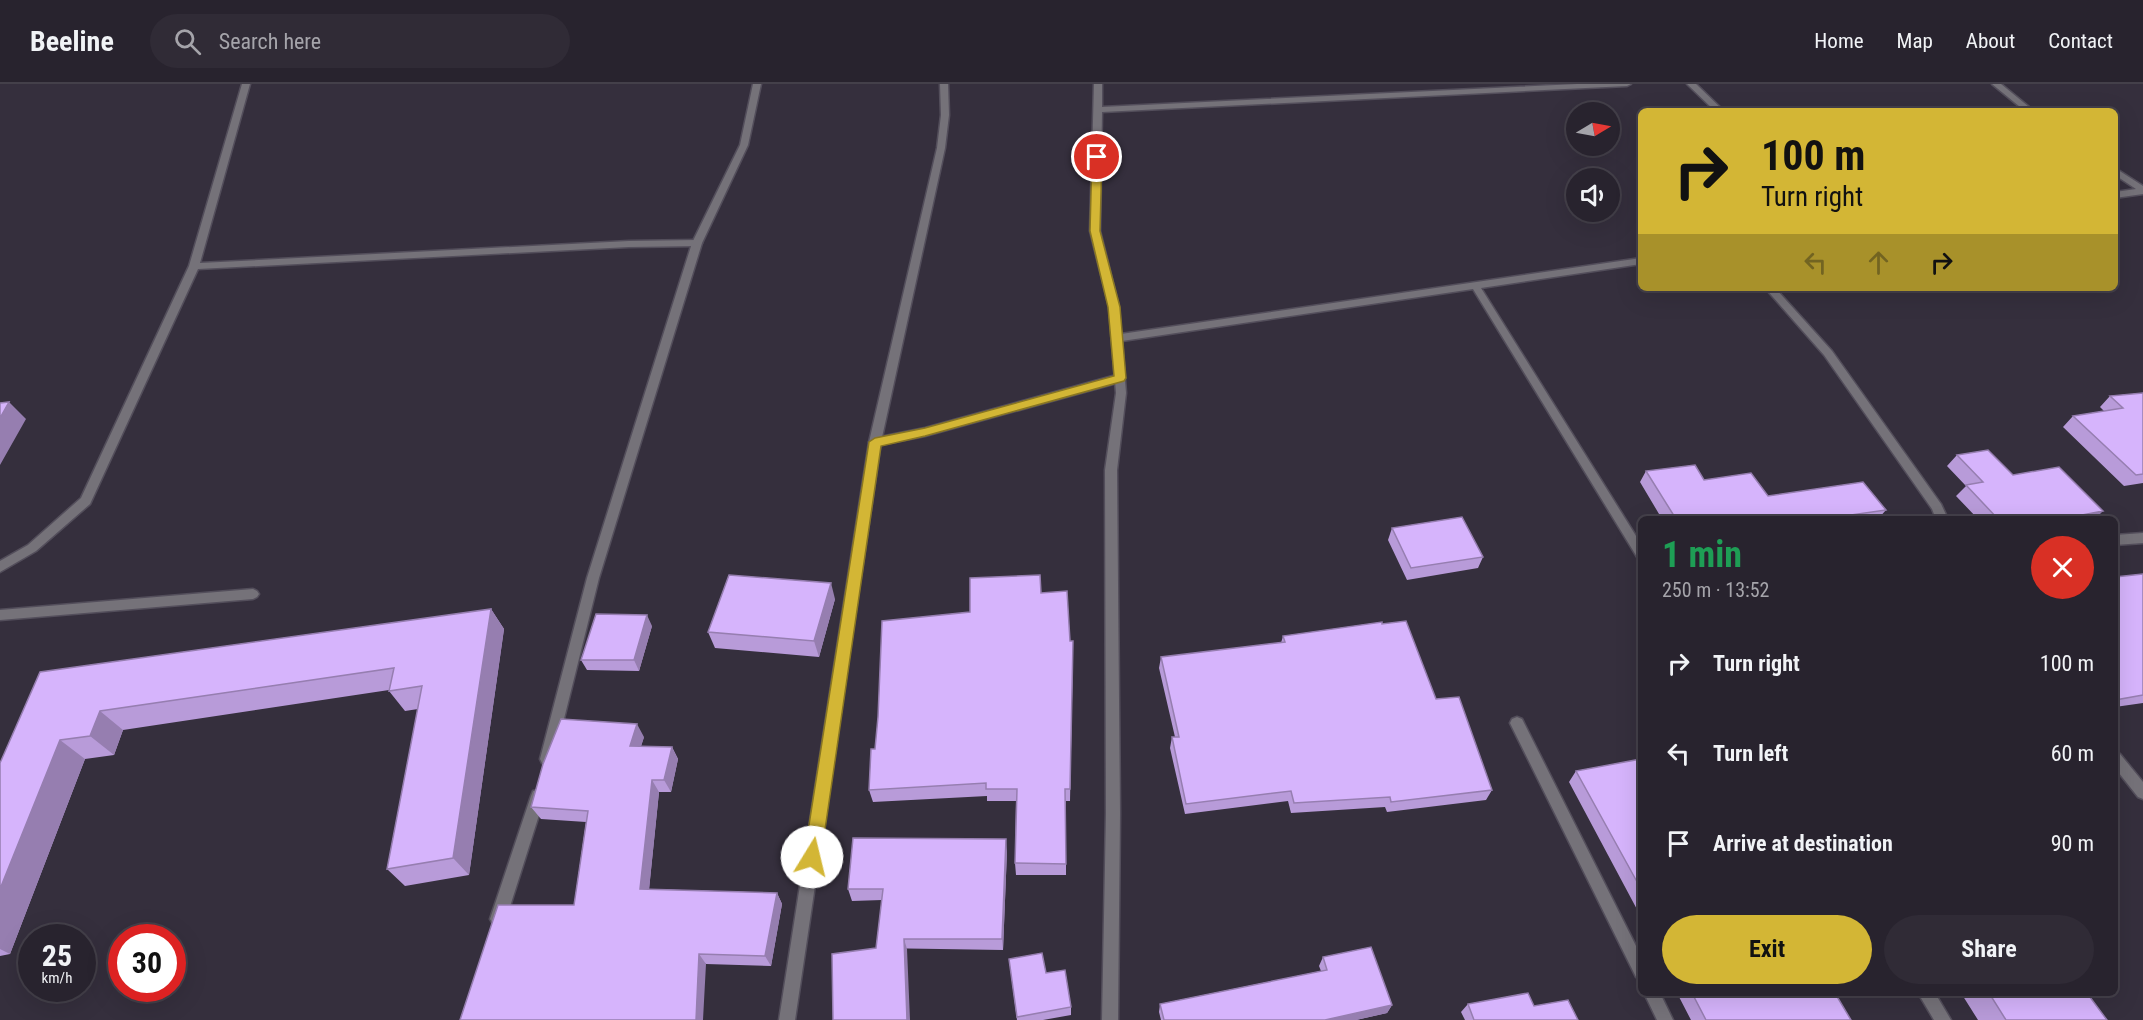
<!DOCTYPE html>
<html lang="en">
<head>
<meta charset="utf-8">
<style>
	:root { --surface:#28232e; --page:#302b36; --text:#f1f3f6; --muted:#a5a4aa; --line:#44404a; --accent:#d3b635 }
	body { margin:0; font-family:"Roboto Condensed",sans-serif; background:var(--page); color:var(--text); height:100vh; display:flex; flex-direction:column; font-size:22px; white-space:nowrap }
	* { box-sizing:border-box; margin:0 }
	p { font-size:20px; color:var(--muted) }
	.icon { flex:none; width:33px; height:33px; fill:none; stroke:currentColor; stroke-width:2; stroke-linecap:round; stroke-linejoin:round }
	.map { position:relative; flex:1; overflow:hidden }
	.details { position:absolute; left:1638px; top:432px; width:480px; height:480px; display:flex; flex-direction:column; background:var(--surface); border-radius:9px; box-shadow:0 6px 24px #0002,0 0 0 2px var(--line) }
	.details>* { flex:none }
	.banner { position:absolute; left:1638px; top:24px; width:480px; height:183px; border-radius:9px; box-shadow:0 6px 24px #0002,0 0 0 2px var(--line); background:#d3b635; color:#111; overflow:hidden }
	.needle { width:39px; rotate:80deg }
	.tools { position:absolute; left:1566px; top:18px; display:grid; gap:12px }
	.tools a { display:grid; place-items:center; width:54px; height:54px; border-radius:50%; background:var(--surface); box-shadow:0 6px 24px #0002,0 0 0 2px var(--line); font-size:30px }
	.speed { position:absolute; left:18px; top:840px; display:flex; gap:12px; font-size:30px; font-weight:700; text-align:center }
	.speed>* { display:grid; place-content:center; width:78px; height:78px; border-radius:50%; background:var(--surface); box-shadow:0 6px 24px #0002,0 0 0 2px var(--line); line-height:1 }
	.speed small { font-size:15px; font-weight:400 }
	.speed .limit { border:9px solid #d22; background:#fff; color:#111 }
	.pin { position:absolute; display:grid; place-items:center; width:51px; height:51px; color:#fff; margin:-26px; border:3px solid #fff; border-radius:50%; box-shadow:0 2px 6px #0007 }
	.me { position:absolute; width:66px; margin:-33px; rotate:9deg; stroke-linejoin:round; filter:drop-shadow(0 0 4px #0008) }
	.turn { display:flex; align-items:center; gap:21px; height:126px; padding:0 24px; font-size:27px }
	.turn .icon { width:78px; height:78px; stroke-width:2.5 }
	.turn b { display:block; font-size:42px; line-height:51px }
	.lanes { display:flex; align-items:center; height:57px; padding:0 24px; background:#0003; justify-content:center; gap:30px; direction:ltr }
	.lanes .off { opacity:.35 }
	.round { display:grid; place-items:center; flex:none; width:63px; height:63px; border-radius:32px; background:var(--page) }
	.head { display:flex; align-items:center; justify-content:space-between; height:102px; padding:0 24px }
	h1 { font-size:36px; font-weight:700; line-height:45px; color:#1e9e55 }
	.cta { display:flex; gap:12px; margin-top:auto; padding:12px 24px }
	.cta a { flex:1; height:69px; border-radius:36px; background:var(--accent); color:#111; font-size:24px; font-weight:700; line-height:69px; text-align:center }
	.cta a+a { background:var(--page); color:var(--text) }
	ul { padding:0; list-style:none }
	li { display:flex; align-items:center; gap:18px; height:90px; padding:0 24px }
	li div { flex:1 }
	li b { display:block; font-size:22px }
	li em { font-style:normal }
	header { display:flex; align-items:center; gap:36px; box-sizing:border-box; height:84px; padding:0 30px; background:var(--surface); border-bottom:2px solid var(--line) }
	header strong { font-size:28px }
	nav { display:flex; gap:33px; margin-inline-start:auto; font-size:21px }
	.search { width:420px; height:54px; background:var(--page); display:flex; align-items:center; gap:15px; box-sizing:border-box; padding:0 21px; border-radius:33px; color:var(--muted); font-size:22px }
	.map>svg:first-child { display:block }
	.lines { fill:none; stroke-linecap:round; stroke-linejoin:round }
	.service-casing { stroke:#534e5b; stroke-width:3 }
	.minor-casing { stroke:#534e5b; stroke-width:3 }
	.service { fill:#757279; fill-rule:evenodd }
	.minor { fill:#757279; fill-rule:evenodd }
	.wall { fill:#b89bd9 }
	.shaded-wall { fill:#967eb0 }
	.building { fill:#d6b4fc; stroke:#967eb0; stroke-width:1.5 }
	.route { fill:#d3b635; stroke:#897622; stroke-width:1.5 }
</style>
</head>
<body>
<header>
<strong>Beeline</strong>
<div class="search"><svg class="icon" aria-label="search" viewBox="0 0 24 24"><circle cx="10" cy="10" r="6"/><path d="M15 15l6 6"/></svg>Search here</div>
<nav><a>Home</a><a>Map</a><a>About</a><a>Contact</a></nav>
</header>
<div class="map">
<svg width="2143" height="936" viewBox="0 0 2143 936">
	<rect width="100%" height="100%" fill="#352f3d"/>
	<g class="lines">
		<!-- service casing -->
		<g class="service-casing">
			<path id="service" d="M242,0H250L200,179L629,157L697,156L702,159L697,162L629,163L198,185L90,420L36,467L0,488V477L28,461L81,414L189,182Z
				M1120,290L1125,294L1124,297L925,352L875,362L869,358L875,354L925,344Z
				M253,505L257,507L259,510L257,513L253,515L0,536V526Z"/>
		</g>
		<!-- minor casing -->
		<g class="minor-casing">
			<path id="minor" d="M753,0H761L748,61L702,159L599,494L554,675L552,679L547,681L542,679L540,675L587,494L692,159L740,61Z
				M940,0H948L949,31L945,64L881,358L795,936H779L869,358L937,64L941,31Z
				M1094,0H1102V23L1577,0H1631L1627,2L1102,28L1100,147L1119,223L1121,250L1641,174V180L1481,204L1641,460V475L1637,473L1473,205L1122,257L1126,309L1117,386L1120,729L1118,936H1102L1106,729L1105,386L1116,309L1109,223L1090,147Z
				M1687,0H1696L1724,27H1715Z
				M1992,0H2001L2034,27H2025Z
				M2115,84L2143,102V110L2115,114V108L2136,105L2115,91Z
				M1765,204H1775L1832,267L1941,420L1948,435H1936L1932,425L1824,271Z
				M2143,449V459L2115,461V451Z
				M1517,633L1522,635L1641,872V896L1636,893L1510,639L1512,635Z
				M2115,668L2120,670L2143,698V715L2138,713L2115,684Z
				M538,706L543,707L545,712L506,835L503,840L498,842L493,840L490,835L531,712L533,707Z
				M1644,909H1660L1673,936H1657Z
				M1918,909H1935L1951,936H1934Z"/>
		</g>
		<!-- service -->
		<use href="#service" class="service"/>
		<!-- minor -->
		<use href="#minor" class="minor"/>
	</g>
	<!-- wall -->
	<path class="wall" d="M2143,309V399L2124,402L2063,343L2073,332L2104,327L2100,323L2110,312Z
		M1957,371L2013,391L2095,435H1978L1956,412L1966,402L1947,382Z
		M1646,387L1704,396L1768,412L1886,426L1878,435H1662L1640,398Z
		M1392,444L1483,473L1478,484L1407,496L1388,456Z
		M2143,490V619L2115,623V493Z
		M1041,509L1073,570L1070,717H1066V791H1016L1015,779L1016,717H987V712L873,718L869,706L875,665L970,528Z
		M835,515L819,573L715,564L708,548Z
		M491,525L504,545L469,791L405,802L387,785L418,625L405,627L389,607V606L123,646L114,671L85,675L10,870L0,872V679L40,588Z
		M1382,540L1436,615L1492,706L1486,716L1387,728L1385,723L1291,729L1288,717L1185,730L1170,664L1172,653H1175L1159,584L1161,573L1281,559L1283,552Z
		M652,542L639,587L587,586L581,576Z
		M644,653L641,662L672,663L678,675L671,708H659L649,805L777,809L782,820L771,882L706,880L574,821L586,738L541,735L531,723Z
		M1641,675V842L1637,834L1640,831L1569,698L1576,687Z
		M1007,767L1003,866L876,864L882,816L852,817L848,805Z
		M1323,873L1392,921L1387,929L1356,936H1161L1159,928L1160,920L1321,887L1319,882Z
		M1009,875L1046,889L1071,923V931L1043,936H1017Z
		M1677,909H1835L1851,936H1691Z
		M1961,909H2087L2107,936H1978Z
		M1468,920L1534,922L1578,936H1465L1461,928Z"/>
	<!-- shaded-wall -->
	<path class="shaded-wall" d="M9,318L26,335L0,381V334Z
		M2103,427L2095,435H2061Z
		M831,499L835,515L819,573L814,557Z
		M491,525L504,545L469,791L453,774Z
		M647,531L652,542L639,587L634,576Z
		M100,627L123,646L114,671L90,652Z
		M637,640L644,653L637,675L630,662Z
		M60,656L85,675L10,870L0,865V805Z
		M672,663L678,675L671,708L664,696Z
		M652,696L659,708L648,816L640,805Z
		M1006,755L1007,767L1003,866L1002,855Z
		M777,809L782,820L771,882L765,872Z
		M904,855L907,865L910,936H907Z
		M699,870L706,880L703,936H696Z
		M1392,921L1387,929L1356,936H1325Z"/>
	<!-- building -->
	<path class="building" d="M2143,309V390L2136,391L2073,332L2123,324L2110,312Z
		M9,318L0,334V319Z
		M1988,366L2013,391L2059,383L2103,427L2061,435H1998L1966,401L1983,398L1957,371Z
		M1695,381L1704,396L1751,389L1768,412L1863,398L1886,426L1823,435H1676L1646,387Z
		M1462,433L1483,473L1411,484L1392,444Z
		M2143,490V611L2115,616V493Z
		M729,491L831,499L814,557L708,548Z
		M1040,491L1041,509L1067,507L1070,557H1073L1070,705H1065L1066,780L1015,779L1017,705H986V699L869,706L871,665H875L878,633L882,537L970,528V494Z
		M491,525L453,774L387,785L422,602L389,607L394,584L100,627L90,652L60,656L0,805V679L40,588Z
		M596,530L647,531L634,576H581Z
		M1406,537L1436,615L1459,613L1492,706L1391,718L1390,713L1294,719L1291,707L1186,720L1172,653H1179L1161,573L1285,558L1283,552L1382,538V540Z
		M561,635L637,640L630,662L672,663L664,696H652L640,805L777,809L765,872L699,870L696,936H460L498,821H574L588,727L531,723L543,680Z
		M1641,675V805L1576,687Z
		M853,754L1006,755L1002,855H904L907,936H833L832,870L876,864L883,805H848Z
		M1371,863L1392,921L1325,936H1164L1160,920L1327,886L1323,873Z
		M1042,869L1046,889L1065,886L1071,923L1017,933L1009,875Z
		M1528,909L1534,922L1568,916L1578,936H1474L1468,920Z
		M1692,909H1835L1851,936H1706Z
		M1989,909H2087L2107,936H2006Z"/>
	<!-- route -->
	<path class="route" d="M1097,70L1102,73L1100,147L1120,223L1126,294L1124,297L925,352L881,362L821,773L818,779L812,781L806,779L804,773L869,358L875,354L925,344L1114,292L1108,223L1090,147L1092,73Z"/>
</svg>
<div class="tools">
<a><svg class="needle" viewBox="-14 -14 28 28"><path d="M0-13l5 13h-10z" fill="#e53935"/><path d="M0 13l5-13h-10z" fill="#a5a4aa"/></svg></a>
<a><svg class="icon" aria-label="sound" viewBox="0 0 24 24"><path d="M4 9h4l5-4v14l-5-4H4zM17 9q2 3 0 6"/></svg></a>
</div>
<div class="speed"><div>25<small>km/h</small></div><div class="limit">30</div></div>
<div class="pin" style="left:1097px;top:73px;background:#d93025"><svg class="icon" aria-label="arrive" viewBox="0 0 24 24"><path d="M6 21V4h12l-3 4 3 4H6"/></svg></div>
<svg class="me" style="left:812px;top:773px" viewBox="-20 -20 40 40"><circle r="19" fill="#fff"/><path d="M0-13L10 11 0 6-10 11z" fill="#d3b635"/></svg>
<div class="banner">
<div class="turn"><svg class="icon" aria-label="right" viewBox="0 0 24 24"><path d="M7 20v-9h11M14 6l5 5-5 5"/></svg><div><b>100 m</b>Turn right</div></div>
<div class="lanes"><svg class="icon off" aria-label="left" viewBox="0 0 24 24"><path d="M17 20v-9H6M10 6l-5 5 5 5"/></svg><svg class="icon off" aria-label="ahead" viewBox="0 0 24 24"><path d="M12 20V5M6 11l6-6 6 6"/></svg><svg class="icon" aria-label="right" viewBox="0 0 24 24"><path d="M7 20v-9h11M14 6l5 5-5 5"/></svg></div>
</div>
<section class="details">
<div class="head"><div><h1>1 min</h1><p>250 m · 13:52</p></div><a class="round" style="background:#d93025;color:#fff"><svg class="icon" aria-label="close" viewBox="0 0 24 24"><path d="M6 6l12 12M18 6L6 18"/></svg></a></div>
<ul>
<li><svg class="icon" aria-label="right" viewBox="0 0 24 24"><path d="M7 20v-9h11M14 6l5 5-5 5"/></svg><div><b>Turn right</b></div><em>100 m</em></li>
<li><svg class="icon" aria-label="left" viewBox="0 0 24 24"><path d="M17 20v-9H6M10 6l-5 5 5 5"/></svg><div><b>Turn left</b></div><em>60 m</em></li>
<li><svg class="icon" aria-label="arrive" viewBox="0 0 24 24"><path d="M6 21V4h12l-3 4 3 4H6"/></svg><div><b>Arrive at destination</b></div><em>90 m</em></li>
</ul>
<div class="cta"><a>Exit</a><a>Share</a></div>
</section>
</div>
</body>
</html>
